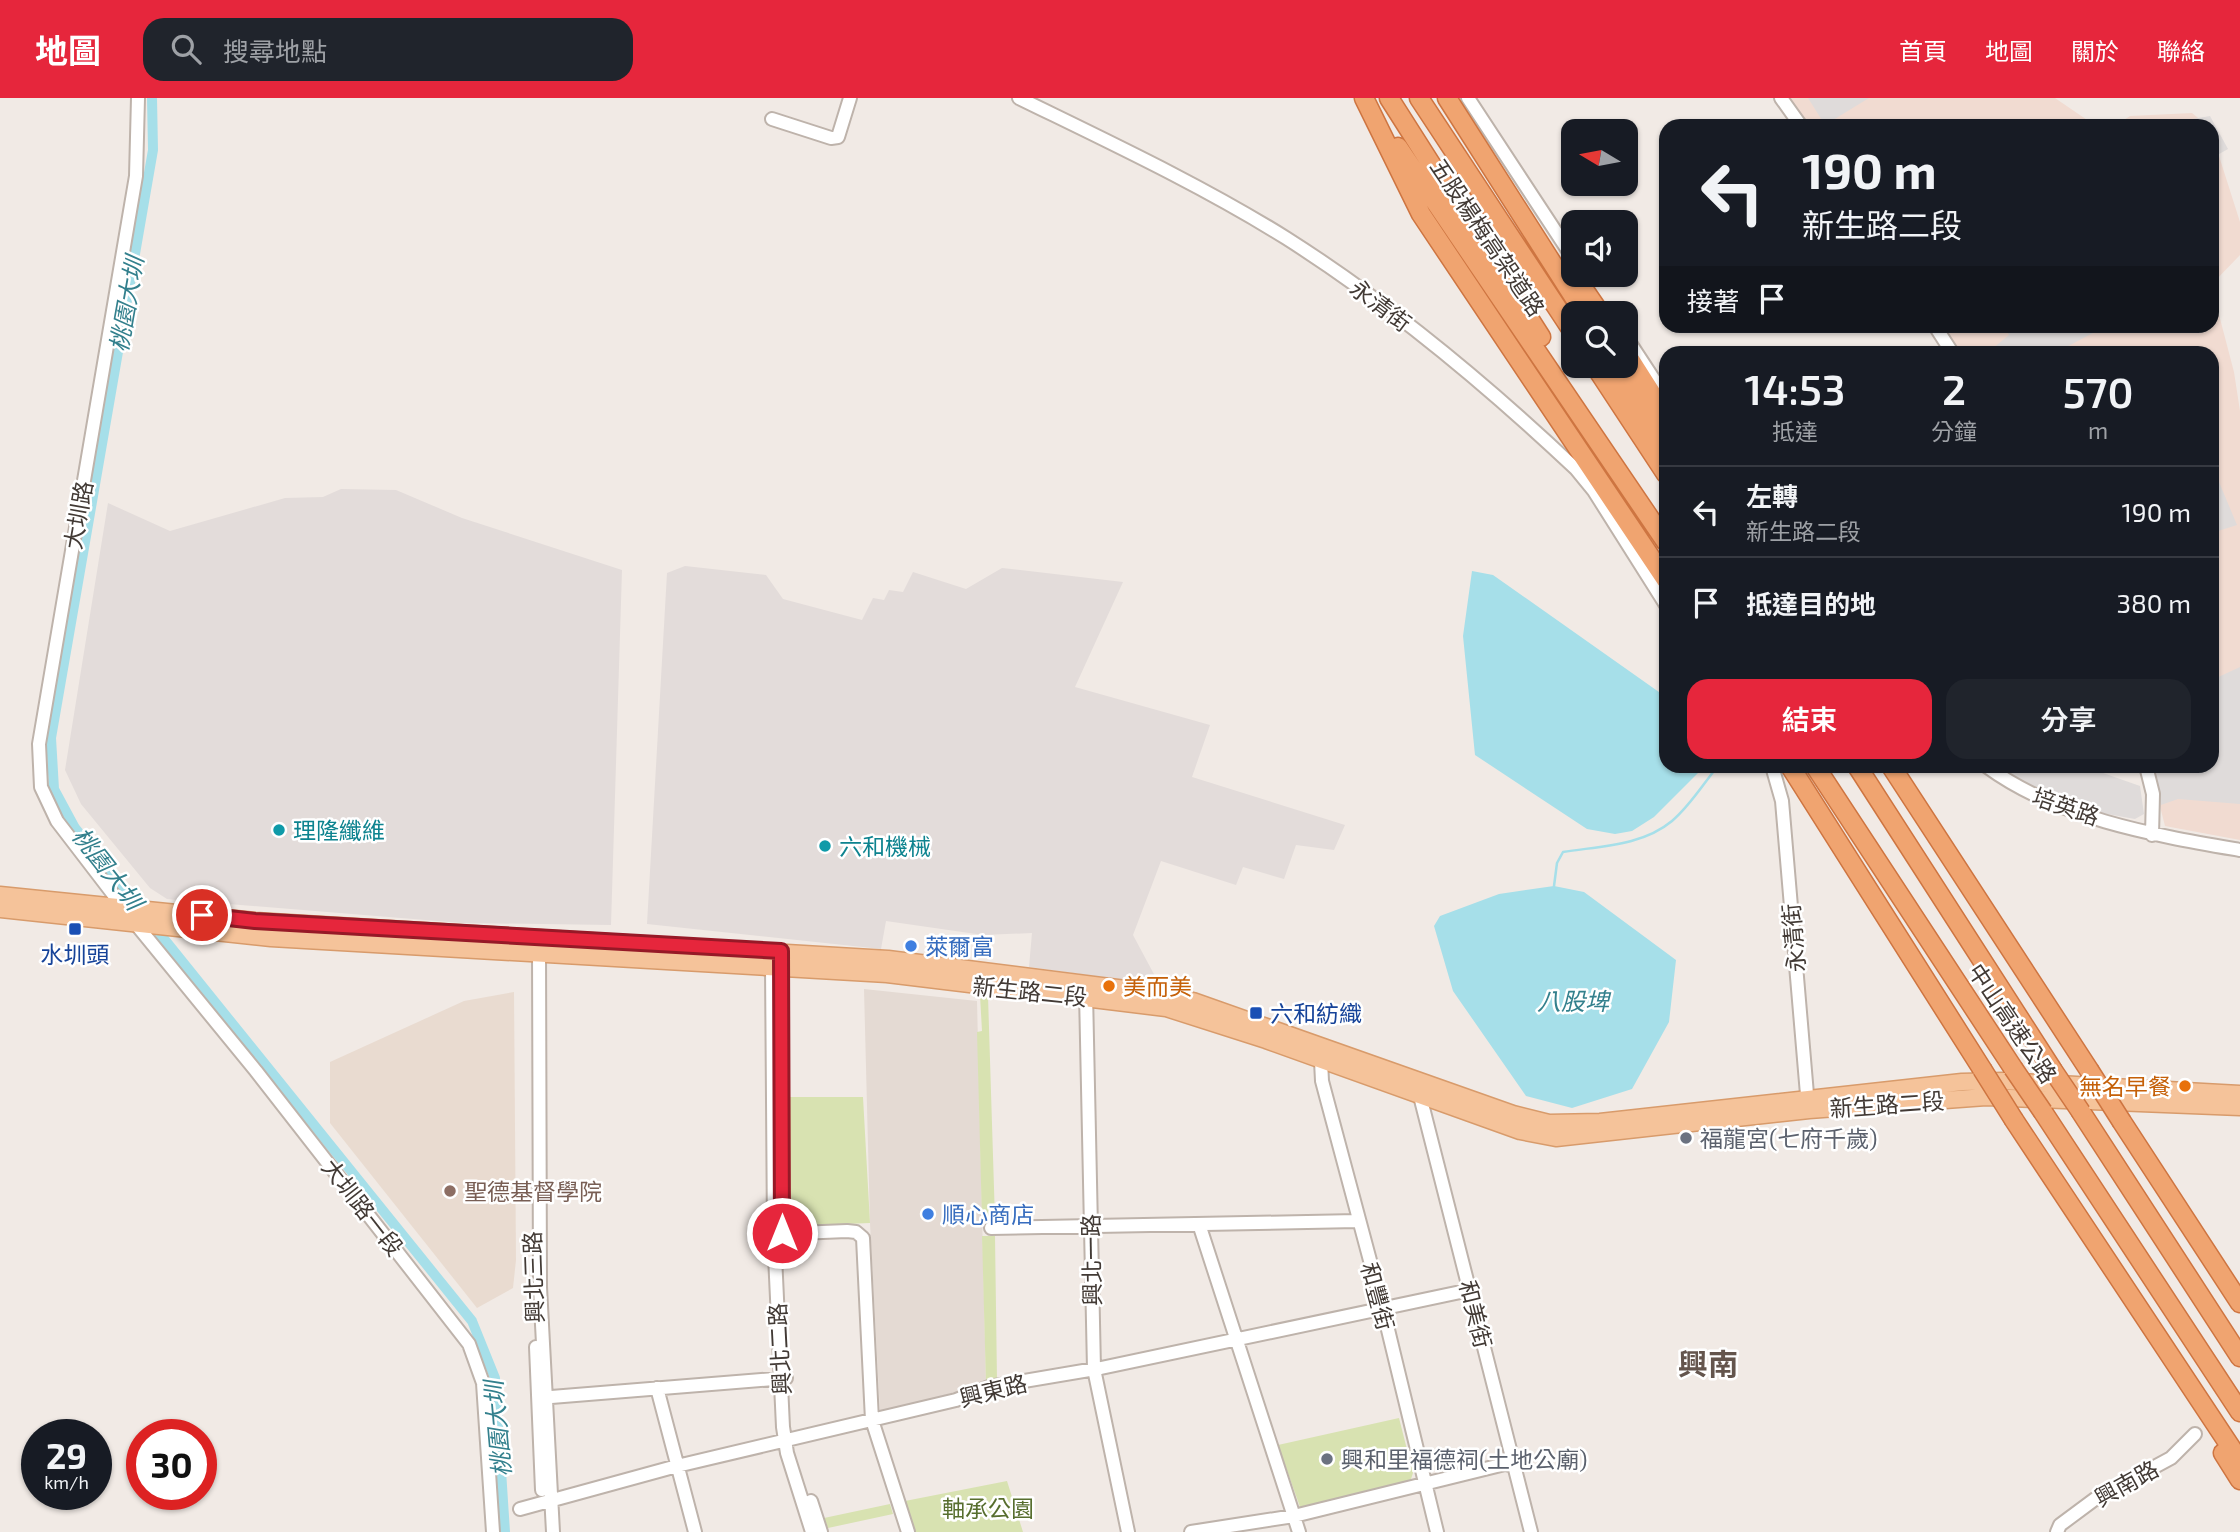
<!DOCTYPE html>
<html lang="zh-TW">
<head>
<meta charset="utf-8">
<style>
	:root { --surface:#171b24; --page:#20242c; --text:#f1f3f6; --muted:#9ea1a6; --line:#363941; --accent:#e6263c }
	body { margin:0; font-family:"Exo 2","Noto Sans TC",sans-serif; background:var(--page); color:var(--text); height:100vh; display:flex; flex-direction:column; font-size:26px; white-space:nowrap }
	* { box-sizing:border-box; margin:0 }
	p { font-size:23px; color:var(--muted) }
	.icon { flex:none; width:38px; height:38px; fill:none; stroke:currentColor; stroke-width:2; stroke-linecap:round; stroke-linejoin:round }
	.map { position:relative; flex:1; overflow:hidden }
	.sheet { position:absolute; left:1659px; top:248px; width:560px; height:427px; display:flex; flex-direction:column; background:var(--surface); border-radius:21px; box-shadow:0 2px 5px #0004 }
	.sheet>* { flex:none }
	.hud { position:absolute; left:1659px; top:21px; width:560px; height:214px; border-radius:21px; box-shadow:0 2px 5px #0004; background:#171b24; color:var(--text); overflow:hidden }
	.needle { width:46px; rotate:280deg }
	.controls { position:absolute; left:1561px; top:21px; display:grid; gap:14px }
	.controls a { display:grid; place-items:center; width:77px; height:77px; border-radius:14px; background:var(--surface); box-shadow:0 2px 5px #0004; font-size:35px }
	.speed { position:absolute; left:21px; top:1321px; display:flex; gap:14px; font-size:35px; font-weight:700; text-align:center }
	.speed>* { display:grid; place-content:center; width:91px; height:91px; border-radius:50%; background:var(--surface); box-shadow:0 2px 5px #0004; line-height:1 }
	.speed small { font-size:18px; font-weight:400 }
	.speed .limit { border:10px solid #d22; background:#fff; color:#111 }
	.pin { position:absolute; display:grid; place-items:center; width:60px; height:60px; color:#fff; margin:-30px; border:4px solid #fff; border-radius:50%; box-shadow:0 2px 7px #0007 }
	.me { position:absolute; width:77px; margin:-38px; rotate:0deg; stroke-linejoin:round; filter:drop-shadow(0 0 5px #0008) }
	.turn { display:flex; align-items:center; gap:24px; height:147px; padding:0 28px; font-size:32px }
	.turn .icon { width:91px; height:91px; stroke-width:2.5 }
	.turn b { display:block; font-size:49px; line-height:60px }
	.then { display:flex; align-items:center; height:66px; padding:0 28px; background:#0003; gap:14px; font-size:26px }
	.eta { display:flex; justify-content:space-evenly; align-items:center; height:119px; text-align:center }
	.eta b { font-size:42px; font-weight:600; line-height:49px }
	.button { display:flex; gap:14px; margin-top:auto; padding:14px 28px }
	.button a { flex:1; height:80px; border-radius:21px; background:var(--accent); color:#fff; font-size:28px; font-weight:600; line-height:80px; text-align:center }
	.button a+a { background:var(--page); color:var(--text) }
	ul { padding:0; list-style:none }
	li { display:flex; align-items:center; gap:21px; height:91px; padding:0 28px; border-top:2px solid var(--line) }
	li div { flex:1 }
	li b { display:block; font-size:26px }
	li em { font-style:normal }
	header { display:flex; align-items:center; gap:42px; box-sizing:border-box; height:98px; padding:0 35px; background:var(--accent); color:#fff }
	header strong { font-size:33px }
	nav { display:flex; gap:38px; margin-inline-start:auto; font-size:24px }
	.search { width:490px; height:63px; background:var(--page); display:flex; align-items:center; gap:18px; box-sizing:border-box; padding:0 24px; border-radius:21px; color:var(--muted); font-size:26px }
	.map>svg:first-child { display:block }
	.residential { fill:#e4dad3 }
	.commercial { fill:#f1dbd1 }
	.industrial { fill:#e3dcda }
	.education { fill:#e9dbd0 }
	.green { fill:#d8e2b1 }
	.parking { fill:#dfdbda }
	.water { fill:#a6dfe9 }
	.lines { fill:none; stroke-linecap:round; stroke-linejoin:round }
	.stream { stroke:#a6dfe9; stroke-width:2.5 }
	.canal { stroke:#a6dfe9; stroke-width:10 }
	.minor-casing { stroke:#beb3ab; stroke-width:16 }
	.major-casing { stroke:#d89b6b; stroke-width:19 }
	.highway-casing { stroke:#ce7541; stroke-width:21 }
	.minor { stroke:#fff; stroke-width:12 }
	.major { stroke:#f5c39a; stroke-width:16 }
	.highway { stroke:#f0a470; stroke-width:18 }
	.highway-bridge-casing { stroke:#ce7541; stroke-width:21; stroke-linecap:butt }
	.highway-bridge { stroke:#f0a470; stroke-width:18 }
	.route-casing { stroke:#961927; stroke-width:18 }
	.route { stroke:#e6263c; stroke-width:12 }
	.culture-dot { fill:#0f9aa8; stroke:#fff; stroke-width:2.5 }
	.transit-dot { fill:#1a4fb4; stroke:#fff; stroke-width:2.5 }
	.shop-dot { fill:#3f7fe0; stroke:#fff; stroke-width:2.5 }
	.food-dot { fill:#e8710a; stroke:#fff; stroke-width:2.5 }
	.worship-dot { fill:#6b7280; stroke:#fff; stroke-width:2.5 }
	.education-dot { fill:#8d6e63; stroke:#fff; stroke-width:2.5 }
	.labels { text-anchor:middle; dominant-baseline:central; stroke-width:5; stroke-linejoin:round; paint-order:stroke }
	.street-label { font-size:23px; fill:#423a35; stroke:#fff }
	.culture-label { font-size:23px; fill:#0d838f; stroke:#fff; text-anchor:start }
	.shop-label { font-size:23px; fill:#366cbe; stroke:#fff; text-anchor:start }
	.transit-label { font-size:23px; fill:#164399; stroke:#fff }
	.food-label { font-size:23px; fill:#c56008; stroke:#fff; text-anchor:start }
	.worship-label { font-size:23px; fill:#5b616d; stroke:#fff; text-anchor:start }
	.education-label { font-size:23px; fill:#785e54; stroke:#fff; text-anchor:start }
	.park-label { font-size:23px; fill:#576e2e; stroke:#fff }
	.water-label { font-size:24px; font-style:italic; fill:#33808d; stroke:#fff }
	.district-label { font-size:30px; font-weight:bold; fill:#64554d; stroke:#fff }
</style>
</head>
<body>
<header>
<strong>地圖</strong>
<div class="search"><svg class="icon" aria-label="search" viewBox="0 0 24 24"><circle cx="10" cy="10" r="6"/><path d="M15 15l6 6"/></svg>搜尋地點</div>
<nav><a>首頁</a><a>地圖</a><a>關於</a><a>聯絡</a></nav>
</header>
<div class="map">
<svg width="2240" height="1434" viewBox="0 0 2240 1434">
	<rect width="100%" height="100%" fill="#f1eae5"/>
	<!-- residential -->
	<path class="residential" d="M864,891L977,903L986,1286L880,1314L870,1125Z"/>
	<!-- commercial -->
	<path class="commercial" d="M1788,0H2055L2096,28H1807Z
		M2192,15L2208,28H2115L2130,18Z
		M2212,36L2240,124V157L2212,186Z
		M2212,190L2234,274L2240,313V742L2165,728L2150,669L2212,668V256L1957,255L1938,228H2212Z"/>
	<!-- industrial -->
	<path class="industrial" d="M341,391L396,392L462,420L622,472L611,827L462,825L167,801L150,790L81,706L65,672L108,405L170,433L285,400L323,399Z
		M685,468L766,477L783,501L862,522L873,500L884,502L889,492L903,494L913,474L966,491L1002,470L1123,484L1075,589L1210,627L1192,679L1345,727L1334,752L1296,747L1284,781L1243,769L1236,787L1161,763L1133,837L1156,880L1138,884L1029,869L1032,835L983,837L886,823L881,851L647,826L667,475Z"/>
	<!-- education -->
	<path class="education" d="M514,894L516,1162L513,1190L477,1210L330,1025V964L464,903Z"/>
	<!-- green -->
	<path class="green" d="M980,897L988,898L995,1122L982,1123L977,934L982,933Z
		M785,999H863L870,1125L797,1128L787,1122Z
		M982,1138H995L997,1283L986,1286Z
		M1399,1320L1413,1375L1410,1384L1300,1409L1278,1347Z
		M1007,1383L1023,1434H915L905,1403Z
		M890,1406L893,1416L828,1430L824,1420Z"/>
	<!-- parking -->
	<path class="parking" d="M1808,0H1869L1825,27Z
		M2210,18L2228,51L2212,60V28H2151Z
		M2004,228H2091L2088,229L2093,235L2055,255H1987L2009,237Z
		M2219,384L2237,427L2212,435V388Z
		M2240,569V706L2178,701L2161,707L2152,669L2212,668V582Z
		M2001,669H2086L2140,688L2144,716L2135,721L2102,715L2028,686Z"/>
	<!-- water -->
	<path class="water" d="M1472,473L1493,477L1666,599V668L1704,669L1654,719L1632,733L1615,736L1587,731L1475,657L1463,538Z
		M1554,788L1584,794L1676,862L1669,924L1632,991L1572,1010L1526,998L1453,893L1434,828L1440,818L1499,796Z"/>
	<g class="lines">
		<!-- stream -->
		<path class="stream" d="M1554,788L1557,765L1563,754C1600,748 1642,748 1672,723C1690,708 1703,686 1718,668"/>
		<!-- canal -->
		<path class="canal" d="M142,813L75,730L54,691L51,640L153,52L152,0
			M152,826L472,1223L495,1280L505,1434"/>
		<!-- minor casing -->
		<g class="minor-casing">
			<path id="minor" d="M1019,0C1109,44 1201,87 1286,140C1390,206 1487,287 1576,371L1594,393L1666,507
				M1468,0L1573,160
				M1781,0L1801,28
				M772,21L831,40L838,39L850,0
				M1935,228L1953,256
				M1626,239L1666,300
				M1772,668L1782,703L1808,1008
				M1986,668C2058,721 2154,737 2240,752
				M2146,668L2153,696L2152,737
				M123,809L57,723L41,689L39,646L136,78L138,0
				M135,825L256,973L469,1246L483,1285L493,1434
				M539,850L540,1189L553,1434
				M781,861L782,1011
				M775,863L772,868L774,1136L783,1329L787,1355L812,1434
				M1086,895L1094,1271L1128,1434
				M1321,963L1322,983L1383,1211L1437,1434
				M1420,998L1531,1434
				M1199,1126L1299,1434
				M991,1130L1357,1123
				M774,1136L847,1133L856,1134L863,1140L872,1322L908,1434
				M536,1249L542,1392
				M657,1290L695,1434
				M539,1300L786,1280
				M811,1403L821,1434
				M520,1411L677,1368L956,1302L989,1289L1101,1270L1470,1192
				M1191,1434L1294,1418L1505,1366L1514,1368
				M2057,1434L2060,1427L2095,1401L2171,1360L2195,1336"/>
		</g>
		<!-- major casing -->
		<g class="major-casing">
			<path id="major" d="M0,797L255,823L888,861L1149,894L1193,903L1513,1016L1549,1025L1600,1024L1962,984L2004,983L2240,996
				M0,811L271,840L887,876L1166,910L1266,942L1520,1033L1556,1040L1809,1012L1986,999L2240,1009"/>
		</g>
		<!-- highway casing -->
		<g class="highway-casing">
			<path id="highway" d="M1364,0L1421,116L1666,482
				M1389,0L1541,239
				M1419,0L1573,234
				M1447,0L1584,215
				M1398,49L1666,444
				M1574,177L1600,215
				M1626,255L1666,318
				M1595,268L1666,376
				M1617,268L1666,350
				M1790,668L1982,971
				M1815,668L2013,970
				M1857,668L2052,971
				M1891,668L2089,972
				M2043,1014L2240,1314
				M2081,1014L2240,1259
				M2014,1022L2240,1363
				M2122,1024L2240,1205
				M2223,1355L2240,1382"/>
		</g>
		<!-- minor -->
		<use href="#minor" class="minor"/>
		<!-- major -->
		<use href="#major" class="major"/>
		<!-- highway -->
		<use href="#highway" class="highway"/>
		<!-- highway-bridge casing -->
		<g class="highway-bridge-casing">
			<path id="highway-bridge" d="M2013,970L2043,1014
				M1982,971L2014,1022
				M2052,971L2081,1014
				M2089,972L2122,1024"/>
		</g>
		<!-- highway-bridge -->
		<use href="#highway-bridge" class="highway-bridge"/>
	</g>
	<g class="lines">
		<!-- route casing -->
		<g class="route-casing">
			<path id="route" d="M202,817L255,823L781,853L782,1135"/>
		</g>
		<!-- route -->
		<use href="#route" class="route"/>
	</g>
	<!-- markers -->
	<g class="culture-dot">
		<circle cx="279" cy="732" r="7"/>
		<circle cx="825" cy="748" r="7"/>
	</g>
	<g class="transit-dot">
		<rect x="68" y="824" width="14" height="14" rx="3.5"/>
		<rect x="1249" y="908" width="14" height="14" rx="3.5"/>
	</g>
	<g class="shop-dot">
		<circle cx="911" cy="848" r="7"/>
		<circle cx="928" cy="1116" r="7"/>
	</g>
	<g class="food-dot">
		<circle cx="1109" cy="888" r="7"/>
		<circle cx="2185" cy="988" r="7"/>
	</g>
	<g class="worship-dot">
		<circle cx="1686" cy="1040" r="7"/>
		<circle cx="1327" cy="1361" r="7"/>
	</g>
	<circle class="education-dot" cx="450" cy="1093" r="7"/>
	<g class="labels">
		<!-- street labels -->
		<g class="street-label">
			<text transform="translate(1488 139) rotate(56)">五股楊梅高架道路</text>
			<text transform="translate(1381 207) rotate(37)">永清街</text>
			<text transform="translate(78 417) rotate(-80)">大圳路</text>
			<text transform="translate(2066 708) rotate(19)">培英路</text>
			<text transform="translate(1793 840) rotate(-95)">永清街</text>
			<text transform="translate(1030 893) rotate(6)">新生路二段</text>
			<text transform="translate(2013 925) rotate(56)">中山高速公路</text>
			<text transform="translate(1887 1006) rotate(-4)">新生路二段</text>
			<text transform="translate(363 1109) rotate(52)">大圳路一段</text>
			<text transform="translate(1091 1162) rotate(-91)">興北一路</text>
			<text transform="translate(533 1179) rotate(-92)">興北三路</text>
			<text transform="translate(1378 1198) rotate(75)">和豐街</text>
			<text transform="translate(1476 1216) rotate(76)">和美街</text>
			<text transform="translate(779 1251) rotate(-93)">興北二路</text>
			<text transform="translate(993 1292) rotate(-14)">興東路</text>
			<text transform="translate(2126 1385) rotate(-29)">興南路</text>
		</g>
		<!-- culture labels -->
		<g class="culture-label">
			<text x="293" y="732">理隆纖維</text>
			<text x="839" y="748">六和機械</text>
		</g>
		<!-- shop labels -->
		<g class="shop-label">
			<text x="925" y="848">萊爾富</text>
			<text x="942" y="1116">順心商店</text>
		</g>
		<!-- transit labels -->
		<g class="transit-label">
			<text x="75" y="856">水圳頭</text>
			<text x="1270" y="915" text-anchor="start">六和紡織</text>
		</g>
		<!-- food labels -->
		<g class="food-label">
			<text x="1123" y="888">美而美</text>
			<text x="2171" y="988" text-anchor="end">無名早餐</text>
		</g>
		<!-- worship labels -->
		<g class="worship-label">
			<text x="1700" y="1040">福龍宮(七府千歲)</text>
			<text x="1341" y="1361">興和里福德祠(土地公廟)</text>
		</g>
		<!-- education labels -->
		<g class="education-label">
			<text x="464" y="1093">聖德基督學院</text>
		</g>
		<!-- park labels -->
		<g class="park-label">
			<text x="988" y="1410">軸承公園</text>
		</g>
		<!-- water labels -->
		<g class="water-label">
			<text transform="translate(126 206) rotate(-80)">桃園大圳</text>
			<text transform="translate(108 770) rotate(52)">桃園大圳</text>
			<text x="1573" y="902">八股埤</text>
			<text transform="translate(497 1331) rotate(-95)">桃園大圳</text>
		</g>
		<!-- district labels -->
		<g class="district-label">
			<text x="1708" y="1265">興南</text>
		</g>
	</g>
</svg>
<div class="controls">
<a><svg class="needle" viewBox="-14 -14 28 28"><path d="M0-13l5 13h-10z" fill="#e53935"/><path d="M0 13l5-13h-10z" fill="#9ea1a6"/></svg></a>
<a><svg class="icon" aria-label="sound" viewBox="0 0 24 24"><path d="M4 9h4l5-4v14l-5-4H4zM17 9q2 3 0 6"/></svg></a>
<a><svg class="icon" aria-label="search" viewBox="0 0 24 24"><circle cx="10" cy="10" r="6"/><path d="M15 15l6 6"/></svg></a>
</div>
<div class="speed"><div>29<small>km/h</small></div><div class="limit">30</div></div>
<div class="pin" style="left:202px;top:817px;background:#d93025"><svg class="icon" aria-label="arrive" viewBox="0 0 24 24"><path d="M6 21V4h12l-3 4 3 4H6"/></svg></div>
<svg class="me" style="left:782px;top:1135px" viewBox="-20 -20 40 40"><circle r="17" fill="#e6263c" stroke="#fff" stroke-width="3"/><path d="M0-11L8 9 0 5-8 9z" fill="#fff"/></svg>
<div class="hud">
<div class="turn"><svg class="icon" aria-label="left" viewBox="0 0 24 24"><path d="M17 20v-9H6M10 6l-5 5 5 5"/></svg><div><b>190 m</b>新生路二段</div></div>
<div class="then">接著<svg class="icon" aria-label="arrive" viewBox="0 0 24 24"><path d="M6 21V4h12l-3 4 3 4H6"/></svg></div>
</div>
<section class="sheet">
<div class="eta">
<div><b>14:53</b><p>抵達</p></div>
<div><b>2</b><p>分鐘</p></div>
<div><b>570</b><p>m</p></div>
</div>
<ul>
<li><svg class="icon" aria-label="left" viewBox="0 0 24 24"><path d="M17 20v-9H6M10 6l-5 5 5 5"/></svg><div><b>左轉</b><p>新生路二段</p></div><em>190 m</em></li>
<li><svg class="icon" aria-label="arrive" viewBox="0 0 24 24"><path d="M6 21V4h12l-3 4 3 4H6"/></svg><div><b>抵達目的地</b></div><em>380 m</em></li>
</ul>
<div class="button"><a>結束</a><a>分享</a></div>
</section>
</div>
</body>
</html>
